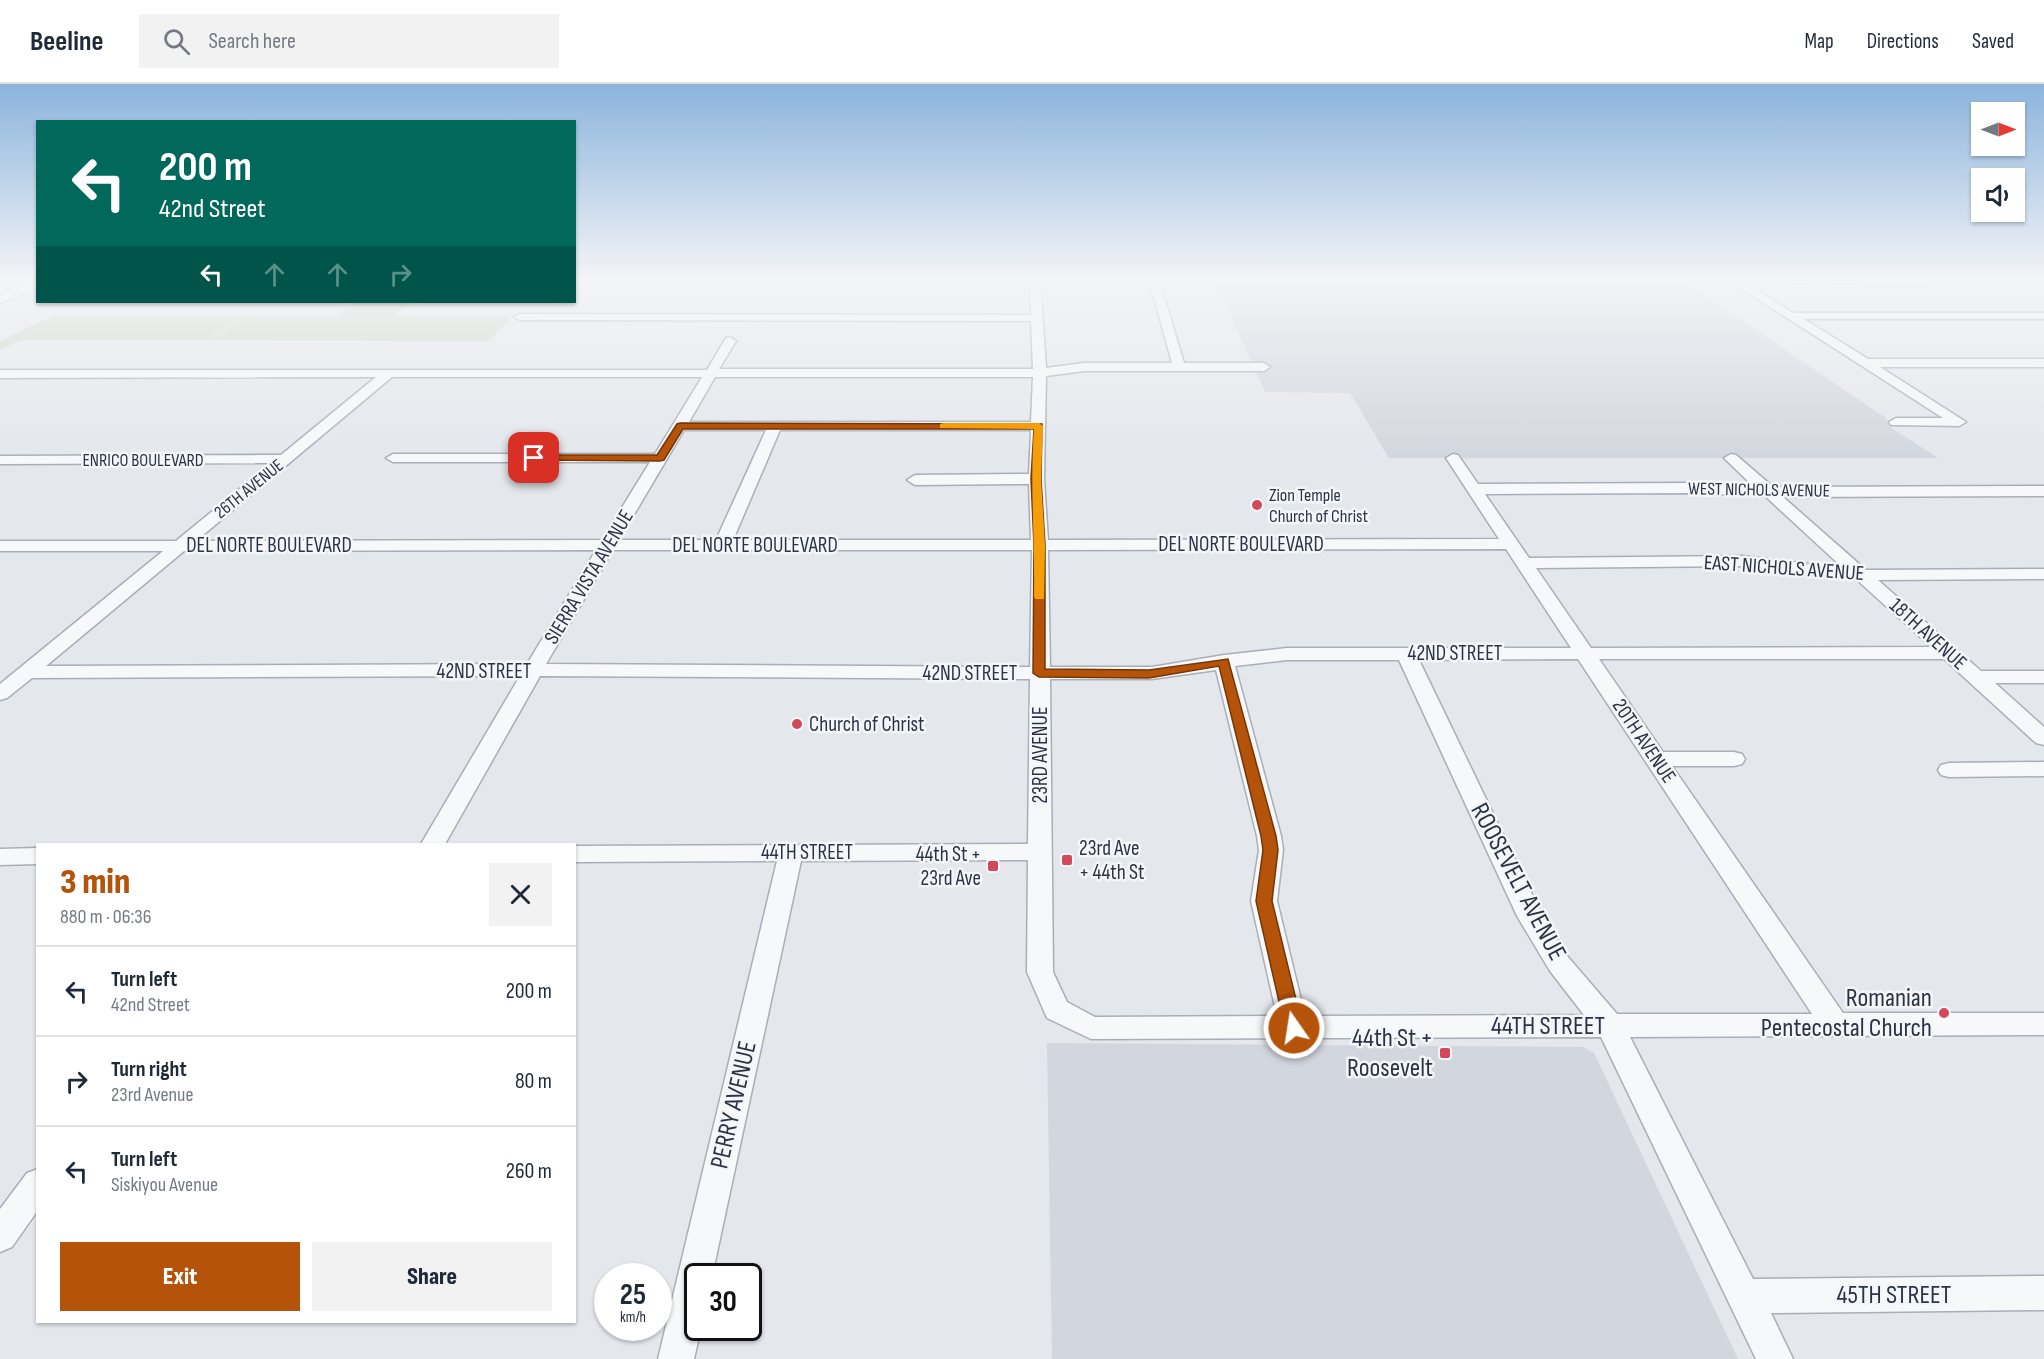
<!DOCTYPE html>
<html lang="en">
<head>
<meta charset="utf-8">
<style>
	:root { --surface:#fff; --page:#f2f2f3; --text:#1f2937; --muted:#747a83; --line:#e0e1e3; --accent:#b45309 }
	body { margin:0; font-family:"Sofia Sans Condensed",sans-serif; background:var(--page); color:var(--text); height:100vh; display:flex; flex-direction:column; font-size:22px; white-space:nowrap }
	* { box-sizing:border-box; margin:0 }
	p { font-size:20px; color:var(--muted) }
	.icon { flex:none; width:33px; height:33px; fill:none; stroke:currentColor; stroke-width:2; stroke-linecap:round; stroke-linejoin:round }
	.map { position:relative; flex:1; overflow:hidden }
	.details { position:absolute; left:36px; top:759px; width:540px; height:480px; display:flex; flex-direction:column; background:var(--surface); border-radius:0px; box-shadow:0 2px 4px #0004 }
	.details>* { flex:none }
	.top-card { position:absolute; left:36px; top:36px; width:540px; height:183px; border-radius:0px; box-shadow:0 2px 4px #0004; background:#00695c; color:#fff; overflow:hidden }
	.needle { width:39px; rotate:90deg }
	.buttons { position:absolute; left:1971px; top:18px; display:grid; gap:12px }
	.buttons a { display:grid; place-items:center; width:54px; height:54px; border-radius:0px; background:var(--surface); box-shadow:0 2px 4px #0004; font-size:30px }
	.speed { position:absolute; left:594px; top:1179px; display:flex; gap:12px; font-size:30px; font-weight:700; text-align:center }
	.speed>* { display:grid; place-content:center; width:78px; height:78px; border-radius:50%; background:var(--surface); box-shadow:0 2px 4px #0004; line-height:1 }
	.speed small { font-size:15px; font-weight:400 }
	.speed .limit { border:3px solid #111; border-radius:9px; background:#fff; color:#111 }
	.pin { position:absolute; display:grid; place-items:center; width:51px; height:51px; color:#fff; margin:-26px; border-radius:12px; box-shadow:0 3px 9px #0006 }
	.me { position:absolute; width:66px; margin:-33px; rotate:347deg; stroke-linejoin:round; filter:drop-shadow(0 0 4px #0008) }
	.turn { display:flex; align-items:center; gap:21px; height:126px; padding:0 24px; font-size:27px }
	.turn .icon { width:78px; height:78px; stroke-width:2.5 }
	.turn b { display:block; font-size:42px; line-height:51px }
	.lanes { display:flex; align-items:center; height:57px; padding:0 24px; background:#0003; justify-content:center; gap:30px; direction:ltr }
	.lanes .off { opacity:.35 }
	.round { display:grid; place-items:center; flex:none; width:63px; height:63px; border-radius:0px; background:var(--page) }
	.summary { display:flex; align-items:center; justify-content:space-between; height:102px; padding:0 24px }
	h1 { font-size:36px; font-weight:800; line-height:45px; color:var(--accent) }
	.primary-button { display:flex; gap:12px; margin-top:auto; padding:12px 24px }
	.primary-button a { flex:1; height:69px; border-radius:0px; background:var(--accent); color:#fff; font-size:24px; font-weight:800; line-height:69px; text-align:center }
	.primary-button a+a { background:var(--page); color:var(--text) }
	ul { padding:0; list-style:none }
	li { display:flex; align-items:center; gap:18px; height:90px; padding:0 24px; border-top:2px solid var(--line) }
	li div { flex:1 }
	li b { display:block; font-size:22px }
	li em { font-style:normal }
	header { display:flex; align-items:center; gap:36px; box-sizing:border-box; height:84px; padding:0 30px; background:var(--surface); border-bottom:2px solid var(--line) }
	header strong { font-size:28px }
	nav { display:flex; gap:33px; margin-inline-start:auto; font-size:21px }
	.search { width:420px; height:54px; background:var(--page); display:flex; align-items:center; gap:15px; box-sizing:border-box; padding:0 21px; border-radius:0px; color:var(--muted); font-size:22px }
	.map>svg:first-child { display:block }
	.built { fill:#d2d6de }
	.green { fill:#c9d6c5 }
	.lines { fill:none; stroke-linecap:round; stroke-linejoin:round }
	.minor-casing { stroke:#a9aeb7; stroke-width:3 }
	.major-casing { stroke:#a3abb8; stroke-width:2 }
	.minor { fill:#f7f8fa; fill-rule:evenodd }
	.major { fill:#fff; fill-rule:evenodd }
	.route { fill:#b45309; stroke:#753606; stroke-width:1.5 }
	.slow { fill:#f59e0b }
	.poi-dot { fill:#d1495b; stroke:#f4f6f9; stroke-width:2 }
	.labels { text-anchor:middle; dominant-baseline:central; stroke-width:5; stroke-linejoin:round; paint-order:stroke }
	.far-street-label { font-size:18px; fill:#2b3445; stroke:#f4f6f9 }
	.far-poi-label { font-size:18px; fill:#2b3445; stroke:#f4f6f9; text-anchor:start }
	.street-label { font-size:21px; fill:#2b3445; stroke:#f4f6f9 }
	.poi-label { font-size:21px; fill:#2b3445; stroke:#f4f6f9; text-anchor:start }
	.near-street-label { font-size:26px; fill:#2b3445; stroke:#f4f6f9 }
	.near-poi-label { font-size:26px; fill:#2b3445; stroke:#f4f6f9; text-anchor:end }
</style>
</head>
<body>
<header>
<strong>Beeline</strong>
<div class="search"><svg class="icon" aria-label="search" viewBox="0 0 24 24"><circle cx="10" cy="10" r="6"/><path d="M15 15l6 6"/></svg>Search here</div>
<nav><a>Map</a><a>Directions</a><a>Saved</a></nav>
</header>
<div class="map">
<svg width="2044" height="1275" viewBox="0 0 2044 1275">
	<rect width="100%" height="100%" fill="#e4e7ec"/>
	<!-- built -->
	<path class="built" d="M1215,196H1682L1886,334L1890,343L1938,374H1389L1350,309L1265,308Z
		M1047,959L1583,963L1594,969L1738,1275H1052Z"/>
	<!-- green -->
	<path class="green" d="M356,218H411L393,232H507L509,237L488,257L209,256L250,231H336Z
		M52,232H247L207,256H21L0,266V257Z"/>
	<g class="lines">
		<!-- minor casing -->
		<g class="minor-casing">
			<path id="minor" d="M1030,196H1040L1046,284L1084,279H1172L1149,196H1159L1184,279H1264L1270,283L1264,287H1084L1046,292L1044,395L1048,456L1499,455L1446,374L1453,370L1458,371L1478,400L1691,399L1754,403L1724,374L1731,370L1736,371L1773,403L2044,402V412L1783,413L1866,486L2044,485V495L1878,496L1981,587H2044V599H1995L2044,643V661L2036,659L1944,575H1599L1663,668H1734L1742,670L1745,675L1742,680L1734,682H1672L1843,929H2044V951L1630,953L1753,1195L2044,1192V1226L1771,1229L1793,1275H1756L1601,953L1091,955L1047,934L1027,888L1028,776L801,777L712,1192H698V1244H701L694,1275H658L777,777L574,778V762L1028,760L1030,595L540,592L445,760H421L520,592L32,594L7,614L0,616V600L163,467H0V457H176L271,379L0,380V372L281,371L376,293L0,294V286H707L726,254L730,253L736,257L719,285H1033L1031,237L520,236L514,233L520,230L1031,231ZM392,293H702L655,370H393L386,374L393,378H650L602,456L196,457ZM715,293H1033L1031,338H689ZM684,346H766L716,456H619ZM780,346H1031L1029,390L915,391L907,396L915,401L1029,400L1031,456H733ZM1691,409L1765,412L1843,484L1742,472L1529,474L1485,410ZM1506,465L1571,564H1287L1224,571L1152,583H1050L1048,466ZM596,466L527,580L46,582L184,467ZM613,466H1032L1030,583L546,580ZM1742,482L1857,496L1931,563L1591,564L1536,484ZM1578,575L1812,930H1617L1568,873L1541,829L1419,576ZM1287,576H1399L1517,832L1550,887L1584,931L1305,932L1277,817L1283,766L1281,752L1235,582ZM1216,586L1257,752L1259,766L1251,817L1277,932L1095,933L1067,918L1053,888L1050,595H1152Z
				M1728,196H1741L1793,229H2044V235H1804L1868,275H2044V283H1880L1966,338L1959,342L1891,341L1889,338L1896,334H1943Z
				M1783,196H2040L2041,198L2036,201L1788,199Z
				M2044,678V692L1949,693L1941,691L1938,686L1941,681L1949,679Z
				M38,764V780L0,781V765Z
				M38,1085V1126L12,1163L0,1168V1125L27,1089Z"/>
		</g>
		<!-- major casing -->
		<g class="major-casing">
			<path id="major" d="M33,196H38V204L0,219V210Z"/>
		</g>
		<!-- minor -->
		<use href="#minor" class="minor"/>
		<!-- major -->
		<use href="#major" class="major"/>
	</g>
	<!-- sky -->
	<linearGradient id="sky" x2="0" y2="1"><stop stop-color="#8bb4dd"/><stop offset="0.52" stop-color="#f3f4f6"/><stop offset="1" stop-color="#f3f4f6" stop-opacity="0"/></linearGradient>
	<rect width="2044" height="375" fill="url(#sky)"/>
	<!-- route -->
	<path class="route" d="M680,339L1042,340L1041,395L1045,461V585L1149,586L1228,575L1276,752L1278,766L1272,817L1303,944L1301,949L1294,951L1288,949L1285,944L1256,817L1263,766L1261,752L1219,582L1149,594L1039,593L1033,589L1034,461L1031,395L1034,345H683L664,376L660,377L534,376L530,374L534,371H657L677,340Z"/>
	<!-- slow -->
	<path class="slow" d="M943,339H1039L1043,342L1041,395L1045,461L1044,515H1035L1034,512C1035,456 1030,401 1034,345L940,344V340Z"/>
	<!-- markers -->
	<g class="poi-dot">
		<circle cx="1257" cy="421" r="6"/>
		<circle cx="797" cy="640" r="6"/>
		<rect x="1061" y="770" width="12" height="12" rx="3"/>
		<rect x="987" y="776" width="12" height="12" rx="3"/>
		<circle cx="1944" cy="929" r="6"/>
		<rect x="1439" y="963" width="12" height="12" rx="3"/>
	</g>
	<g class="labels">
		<!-- far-street labels -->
		<g class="far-street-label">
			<text x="143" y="376">ENRICO BOULEVARD</text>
			<text transform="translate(249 405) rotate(-39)">26TH AVENUE</text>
			<text transform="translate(1759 406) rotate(1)">WEST NICHOLS AVENUE</text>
		</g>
		<!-- far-poi labels -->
		<g class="far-poi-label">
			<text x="1269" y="411">Zion Temple<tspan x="1269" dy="21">Church of Christ</tspan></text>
		</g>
		<!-- street labels -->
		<g class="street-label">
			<text x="1241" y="460">DEL NORTE BOULEVARD</text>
			<text x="269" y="461">DEL NORTE BOULEVARD</text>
			<text x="755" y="461">DEL NORTE BOULEVARD</text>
			<text transform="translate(1784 484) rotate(4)">EAST NICHOLS AVENUE</text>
			<text transform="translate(589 493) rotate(-59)">SIERRA VISTA AVENUE</text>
			<text transform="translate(1928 550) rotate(42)">18TH AVENUE</text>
			<text x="1455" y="569">42ND STREET</text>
			<text x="484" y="587">42ND STREET</text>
			<text x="970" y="589">42ND STREET</text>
			<text transform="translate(1644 657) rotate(56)">20TH AVENUE</text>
			<text transform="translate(1040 671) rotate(-90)">23RD AVENUE</text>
			<text x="807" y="768">44TH STREET</text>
		</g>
		<!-- poi labels -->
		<g class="poi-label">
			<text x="809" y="640">Church of Christ</text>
			<text x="1079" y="764">23rd Ave<tspan x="1079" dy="24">+ 44th St</tspan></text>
			<text x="981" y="770" text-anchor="end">44th St +<tspan x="981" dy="24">23rd Ave</tspan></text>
		</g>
		<!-- near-street labels -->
		<g class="near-street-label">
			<text transform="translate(1518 798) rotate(62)">ROOSEVELT AVENUE</text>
			<text x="1548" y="942">44TH STREET</text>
			<text transform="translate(734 1021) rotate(-77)">PERRY AVENUE</text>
			<text x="1894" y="1211">45TH STREET</text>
		</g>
		<!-- near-poi labels -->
		<g class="near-poi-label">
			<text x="1932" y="914">Romanian<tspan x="1932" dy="30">Pentecostal Church</tspan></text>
			<text x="1433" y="954">44th St +<tspan x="1433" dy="30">Roosevelt</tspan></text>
		</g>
	</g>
</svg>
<div class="buttons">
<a><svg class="needle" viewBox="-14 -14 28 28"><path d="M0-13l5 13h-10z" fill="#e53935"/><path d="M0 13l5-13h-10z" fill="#747a83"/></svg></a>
<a><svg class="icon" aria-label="sound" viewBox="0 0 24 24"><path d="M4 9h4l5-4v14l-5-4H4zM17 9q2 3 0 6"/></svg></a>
</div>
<div class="speed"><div>25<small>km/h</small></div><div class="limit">30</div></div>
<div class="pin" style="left:534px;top:374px;background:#d93025"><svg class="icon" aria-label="arrive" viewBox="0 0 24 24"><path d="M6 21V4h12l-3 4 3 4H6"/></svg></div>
<svg class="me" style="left:1294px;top:944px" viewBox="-20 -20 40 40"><circle r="17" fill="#b45309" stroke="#fff" stroke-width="3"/><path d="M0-11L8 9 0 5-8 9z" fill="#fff"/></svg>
<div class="top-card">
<div class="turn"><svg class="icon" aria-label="left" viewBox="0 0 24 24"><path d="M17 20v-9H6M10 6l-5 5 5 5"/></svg><div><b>200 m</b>42nd Street</div></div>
<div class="lanes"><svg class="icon" aria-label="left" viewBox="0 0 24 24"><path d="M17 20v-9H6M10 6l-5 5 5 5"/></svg><svg class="icon off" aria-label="ahead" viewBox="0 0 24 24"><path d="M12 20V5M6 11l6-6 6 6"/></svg><svg class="icon off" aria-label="ahead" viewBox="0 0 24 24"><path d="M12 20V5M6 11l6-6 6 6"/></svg><svg class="icon off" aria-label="right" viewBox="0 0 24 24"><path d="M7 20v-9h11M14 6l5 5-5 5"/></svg></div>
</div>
<section class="details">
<div class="summary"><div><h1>3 min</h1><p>880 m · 06:36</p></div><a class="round"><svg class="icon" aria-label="close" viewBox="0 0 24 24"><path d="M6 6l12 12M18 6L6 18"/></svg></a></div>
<ul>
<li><svg class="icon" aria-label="left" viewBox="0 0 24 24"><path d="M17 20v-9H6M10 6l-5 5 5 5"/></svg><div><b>Turn left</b><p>42nd Street</p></div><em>200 m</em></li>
<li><svg class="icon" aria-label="right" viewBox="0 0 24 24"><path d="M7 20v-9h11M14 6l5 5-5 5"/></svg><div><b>Turn right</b><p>23rd Avenue</p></div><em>80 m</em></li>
<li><svg class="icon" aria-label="left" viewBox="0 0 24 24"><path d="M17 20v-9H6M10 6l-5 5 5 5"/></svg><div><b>Turn left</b><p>Siskiyou Avenue</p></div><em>260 m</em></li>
</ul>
<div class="primary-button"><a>Exit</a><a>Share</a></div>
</section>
</div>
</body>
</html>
